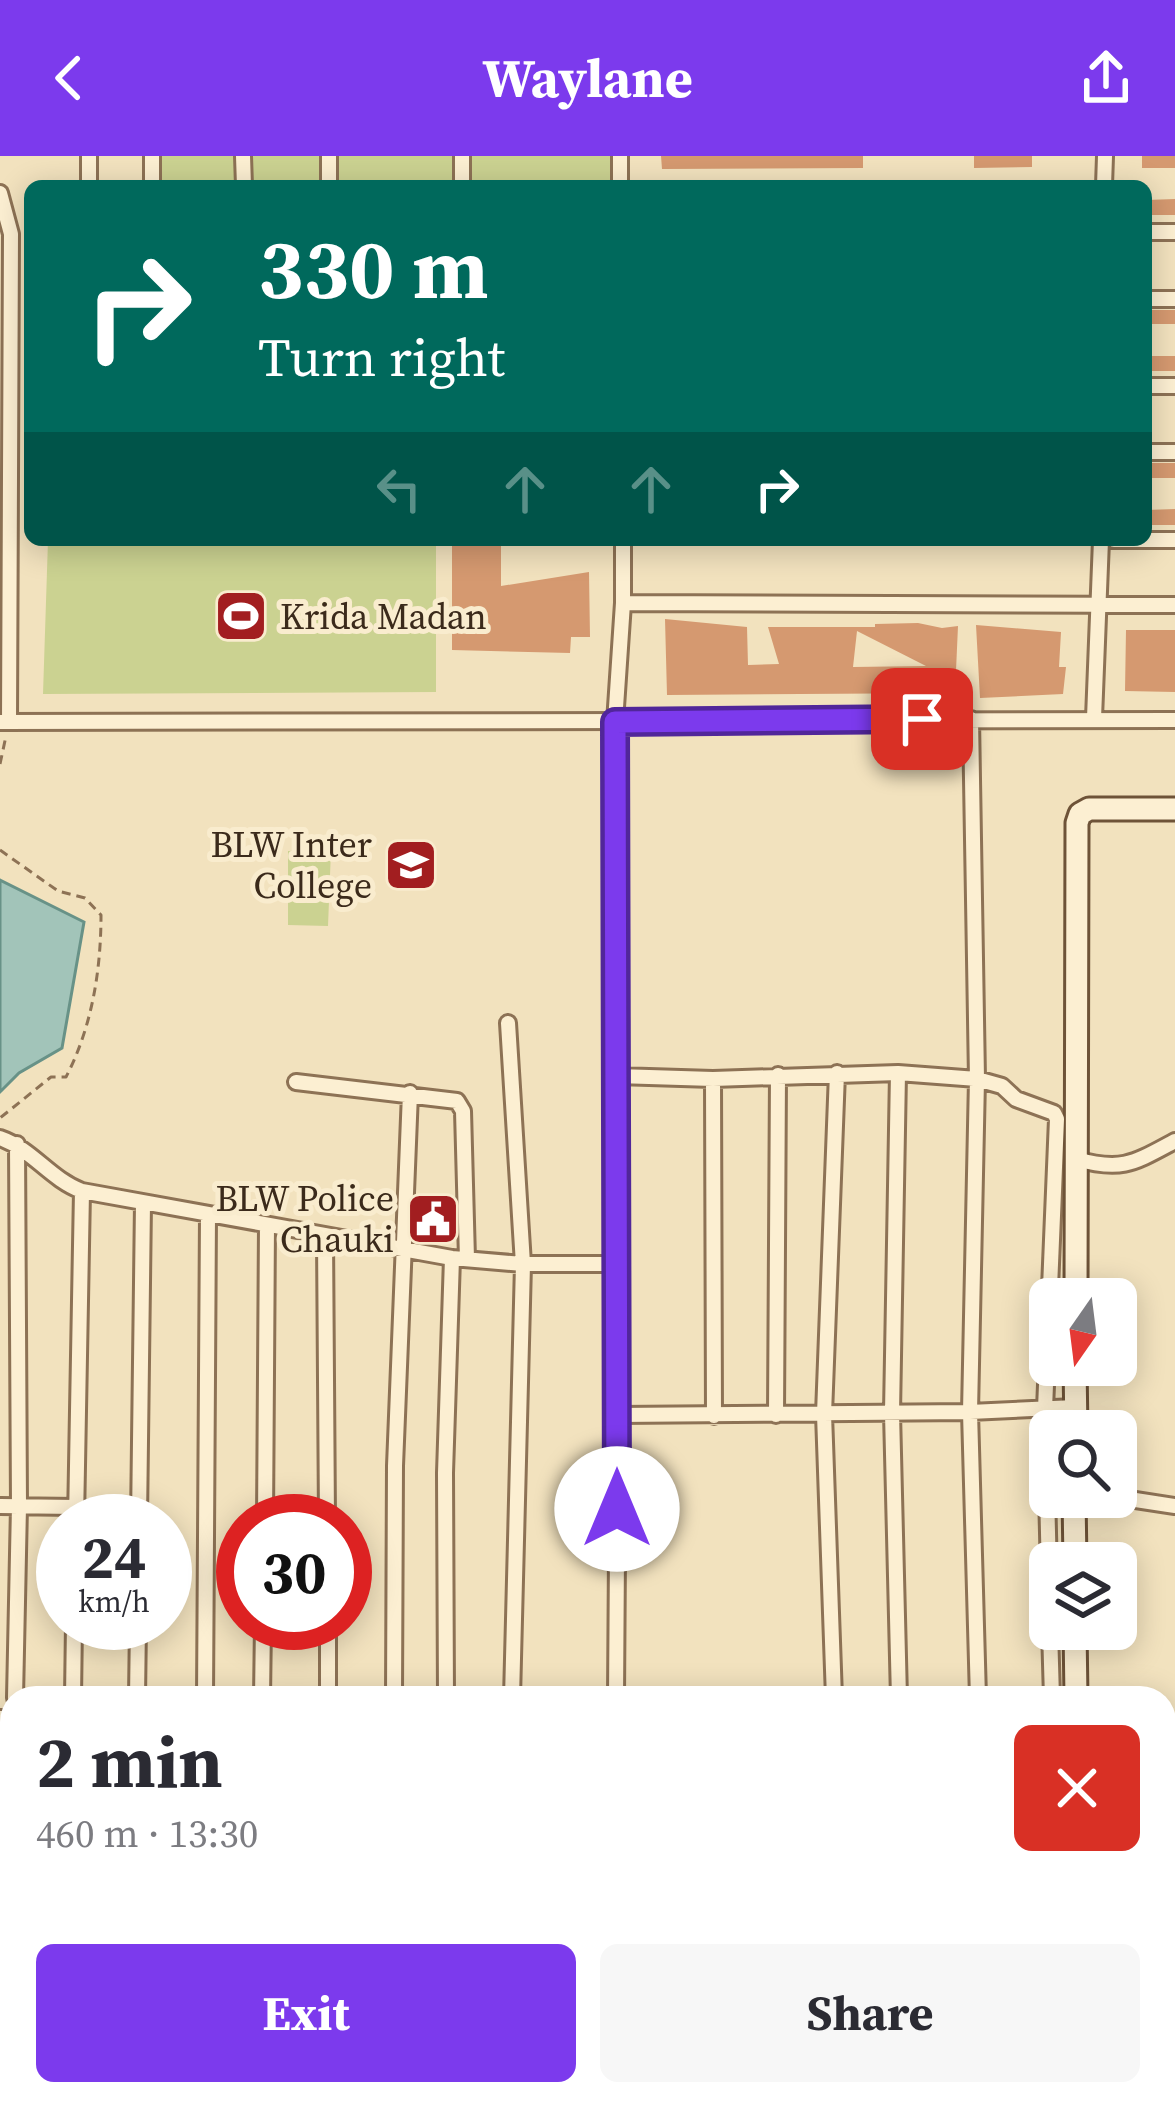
<!DOCTYPE html>
<html lang="en">
<head>
<meta charset="utf-8">
<style>
	:root { --surface:#fff; --page:#f7f7f7; --text:#2b2b33; --muted:#7c7c81; --accent:#7c3aed }
	body { margin:0; font-family:"Source Serif 4",serif; background:var(--page); color:var(--text); height:100vh; display:flex; flex-direction:column; font-size:45px; white-space:nowrap }
	* { box-sizing:border-box; margin:0 }
	p { font-size:39px; color:var(--muted) }
	.icon { flex:none; width:66px; height:66px; fill:none; stroke:currentColor; stroke-width:2; stroke-linecap:round; stroke-linejoin:round }
	.map { position:relative; flex:1; overflow:hidden }
	.panel { position:absolute; left:0px; top:1530px; width:1176px; height:420px; display:flex; flex-direction:column; background:var(--surface); border-radius:36px 36px 0 0; box-shadow:0 6px 30px #0003 }
	.panel>* { flex:none }
	.top-card { position:absolute; left:24px; top:24px; width:1128px; height:366px; border-radius:18px; box-shadow:0 6px 30px #0003; background:#00695c; color:#fff; overflow:hidden }
	.needle { width:78px; rotate:194deg }
	.fabs { position:absolute; left:1029px; top:1122px; display:grid; gap:24px }
	.fabs a { display:grid; place-items:center; width:108px; height:108px; border-radius:18px; background:var(--surface); box-shadow:0 6px 30px #0003; font-size:60px }
	.speed { position:absolute; left:36px; top:1338px; display:flex; gap:24px; font-size:60px; font-weight:700; text-align:center }
	.speed>* { display:grid; place-content:center; width:156px; height:156px; border-radius:50%; background:var(--surface); box-shadow:0 6px 30px #0003; line-height:1 }
	.speed small { font-size:30px; font-weight:400 }
	.speed .limit { border:18px solid #d22; background:#fff; color:#111 }
	.pin { position:absolute; display:grid; place-items:center; width:102px; height:102px; color:#fff; margin:-51px; border-radius:24px; box-shadow:0 6px 18px #0006 }
	.me { position:absolute; width:132px; margin:-66px; rotate:0deg; stroke-linejoin:round; filter:drop-shadow(0 0 9px #0008) }
	.turn { display:flex; align-items:center; gap:42px; height:252px; padding:0 36px; font-size:54px }
	.turn .icon { width:156px; height:156px; stroke-width:2.5 }
	.turn b { display:block; font-size:84px; line-height:102px }
	.lanes { display:flex; align-items:center; height:114px; padding:0 36px; background:#0003; justify-content:center; gap:60px; direction:ltr }
	.lanes .off { opacity:.35 }
	.round { display:grid; place-items:center; flex:none; width:126px; height:126px; border-radius:18px; background:var(--page) }
	.overview { display:flex; align-items:center; justify-content:space-between; height:204px; padding:0 36px }
	h1 { font-size:72px; font-weight:700; line-height:90px }
	.action { display:flex; gap:24px; margin-top:auto; padding:24px 36px }
	.action a { flex:1; height:138px; border-radius:18px; background:var(--accent); color:#fff; font-size:48px; font-weight:700; line-height:138px; text-align:center }
	.action a+a { background:var(--page); color:var(--text) }
	header { display:flex; justify-content:space-between; align-items:center; height:156px; padding:0 36px; background:var(--accent); color:#fff; font-size:54px; font-weight:700 }
	.map>svg:first-child { display:block }
	.green { fill:#cbd291 }
	.water { fill:#a2c4b9; stroke:#689287; stroke-width:3 }
	.building { fill:#d59970; fill-rule:evenodd }
	.lines { fill:none; stroke-linecap:round; stroke-linejoin:round }
	.street-casing { stroke:#8d7255; stroke-width:20 }
	.secondary-casing { stroke:#6e5338; stroke-width:27 }
	.path { stroke:#8d7255; stroke-width:3; stroke-dasharray:9 6; stroke-linecap:butt }
	.street { stroke:#fcefd2; stroke-width:14 }
	.secondary { stroke:#fcefd2; stroke-width:21 }
	.route-casing { stroke:#51269a; stroke-width:30 }
	.route { stroke:#7c3aed; stroke-width:21 }
	.labels { text-anchor:middle; dominant-baseline:central; stroke-width:10; stroke-linejoin:round; paint-order:stroke }
	.poi-label { font-size:36px; fill:#3b2a1b; stroke:#f9ecce; text-anchor:end }
</style>
</head>
<body>
<header><svg class="icon" aria-label="back" viewBox="0 0 24 24"><path d="M15 5l-7 7 7 7"/></svg>Waylane<svg class="icon" aria-label="share" viewBox="0 0 24 24"><path d="M12 15V3M7 8l5-5 5 5M5 13v7h14v-7"/></svg></header>
<div class="map">
<svg width="1175" height="1950" viewBox="0 0 1175 1950">
	<rect width="100%" height="100%" fill="#f2e2be"/>
	<!-- green -->
	<path class="green" d="M156,0H620V30H156Z
		M48,384H436V536L43,538Z
		M331,694L328,770L288,769V695Z"/>
	<!-- water -->
	<path class="water" d="M0,724L84,766L62,892L19,917L0,936Z"/>
	<!-- building -->
	<path class="building" d="M661,0H863V12L662,13Z
		M974,0H1032V11L974,12Z
		M1142,0H1175V12H1142Z
		M1175,43V59H1146V44Z
		M1146,154H1175V168H1146Z
		M1146,200H1175V215H1146Z
		M1146,307H1175V322H1146Z
		M1175,353V369H1146V354Z
		M452,384H501V430L589,416L590,481H571L570,497L452,494Z
		M665,463L747,471L748,509L779,508L768,471H875V468L918,467L942,472L958,470L955,537L667,539ZM857,475L926,510L853,511Z
		M976,469L1061,476L1059,511H1066L1063,538L980,542Z
		M1126,474H1175V536L1125,535Z"/>
	<g class="lines">
		<!-- street casing -->
		<g class="street-casing">
			<path id="street" d="M243,0L244,30
				M620,0V30
				M89,30V0
				M152,30V0
				M329,30V0
				M462,30V0
				M1104,30L1105,0
				M0,37L11,78L9,566
				M1146,76H1175
				M1146,143H1175
				M1146,230H1175
				M1146,296H1175
				M1114,384H1175
				M623,447L1175,449
				M1094,562L1101,384
				M971,563L977,923L970,1256L978,1542
				M0,566L1175,564
				M508,867L523,1108L512,1542
				M617,920L713,923L898,917
				M713,923L714,1260
				M296,926L457,945L463,955L467,1103
				M0,982C32,993 50,1023 82,1035L452,1102L523,1108H619
				M1076,1003C1122,1016 1134,1007 1175,985
				M325,1081L327,1365
				M618,1259L970,1256L1075,1251
				M776,1259L778,919
				M1116,1341L1175,1350
				M0,1350L76,1351
				M76,1365L82,1035
				M139,1365L143,1047
				M265,1365L267,1069
				M328,1467V1542
				M1050,1473L1052,1542
				M15,1542L19,1350L17,988
				M73,1542L74,1467
				M137,1542L138,1467
				M205,1542L208,1059
				M262,1542L263,1467
				M394,1542L395,1310L410,937
				M446,1542L445,1317L452,1102
				M616,1542L619,1108L615,566L623,447V384
				M834,1542L824,1258L837,917
				M899,1542L892,1257L898,917L977,923L1002,930L1016,943L1054,957L1057,963L1045,1253L1050,1459
				M0,1562H12
				M1164,1667L1175,1635
				M0,1884H12
				M611,1943H1175"/>
		</g>
		<!-- secondary casing -->
		<g class="secondary-casing">
			<path id="secondary" d="M1076,1143L1077,667L1080,658L1089,653H1175
				M1075,1209L1076,1275
				M1074,1341L1075,1407
				M1075,1473L1076,1542
				M1164,1843L1175,1849"/>
		</g>
		<!-- path -->
		<path class="path" d="M0,608L6,580
			M0,694L58,735L85,742L101,759C101,814 92,871 66,921H51L0,962"/>
		<!-- street -->
		<use href="#street" class="street"/>
		<!-- secondary -->
		<use href="#secondary" class="secondary"/>
	</g>
	<g class="lines">
		<!-- route casing -->
		<g class="route-casing">
			<path id="route" d="M617,1353L615,566L922,563"/>
		</g>
		<!-- route -->
		<use href="#route" class="route"/>
	</g>
	<!-- icons -->
	<defs>
		<g id="stadium-square" transform="scale(2.7)"><rect x="-9" y="-9" width="18" height="18" rx="4" fill="#a21e20" stroke="#f9ecce"/><path d="M0-5a6.5 5 0 1 0 0 10a6.5 5 0 1 0 0-10ZM-3.5-1.8h7v3.6h-7Z" fill="#fff"/></g>
		<g id="university-square" transform="scale(2.7)"><rect x="-9" y="-9" width="18" height="18" rx="4" fill="#a21e20" stroke="#f9ecce"/><path d="M0-5L7-2L0 1L-7-2ZM-4 1L0 2.5L4 1V4Q0 6-4 4Z" fill="#fff"/></g>
		<g id="civic-square" transform="scale(2.7)"><rect x="-9" y="-9" width="18" height="18" rx="4" fill="#a21e20" stroke="#f9ecce"/><path d="M-.6-6.5H3V-4.5H.6V-3L4-1V1h2V6H-6V1h2V-1L-.6-3ZM-1.2 2.5V6h2.4V2.5Z" fill="#fff"/></g>
	</defs>
	<g fill-rule="evenodd">
		<use href="#stadium-square" x="241" y="460"/>
		<use href="#university-square" x="411" y="709"/>
		<use href="#civic-square" x="433" y="1063"/>
	</g>
	<g class="labels">
		<!-- poi labels -->
		<g class="poi-label">
			<text x="280" y="460" text-anchor="start">Krida Madan</text>
			<text x="372" y="688">BLW Inter<tspan x="372" dy="41">College</tspan></text>
			<text x="394" y="1042">BLW Police<tspan x="394" dy="41">Chauki</tspan></text>
		</g>
	</g>
</svg>
<div class="fabs">
<a><svg class="needle" viewBox="-14 -14 28 28"><path d="M0-13l5 13h-10z" fill="#e53935"/><path d="M0 13l5-13h-10z" fill="#7c7c81"/></svg></a>
<a><svg class="icon" aria-label="search" viewBox="0 0 24 24"><circle cx="10" cy="10" r="6"/><path d="M15 15l6 6"/></svg></a>
<a><svg class="icon" aria-label="layers" viewBox="0 0 24 24"><path d="M12 4l9 5-9 5-9-5zM3 14l9 5 9-5"/></svg></a>
</div>
<div class="speed"><div>24<small>km/h</small></div><div class="limit">30</div></div>
<div class="pin" style="left:922px;top:563px;background:#d93025"><svg class="icon" aria-label="arrive" viewBox="0 0 24 24"><path d="M6 21V4h12l-3 4 3 4H6"/></svg></div>
<svg class="me" style="left:617px;top:1353px" viewBox="-20 -20 40 40"><circle r="19" fill="#fff"/><path d="M0-13L10 11 0 6-10 11z" fill="#7c3aed"/></svg>
<div class="top-card">
<div class="turn"><svg class="icon" aria-label="right" viewBox="0 0 24 24"><path d="M7 20v-9h11M14 6l5 5-5 5"/></svg><div><b>330 m</b>Turn right</div></div>
<div class="lanes"><svg class="icon off" aria-label="left" viewBox="0 0 24 24"><path d="M17 20v-9H6M10 6l-5 5 5 5"/></svg><svg class="icon off" aria-label="ahead" viewBox="0 0 24 24"><path d="M12 20V5M6 11l6-6 6 6"/></svg><svg class="icon off" aria-label="ahead" viewBox="0 0 24 24"><path d="M12 20V5M6 11l6-6 6 6"/></svg><svg class="icon" aria-label="right" viewBox="0 0 24 24"><path d="M7 20v-9h11M14 6l5 5-5 5"/></svg></div>
</div>
<section class="panel">
<div class="overview"><div><h1>2 min</h1><p>460 m · 13:30</p></div><a class="round" style="background:#d93025;color:#fff"><svg class="icon" aria-label="close" viewBox="0 0 24 24"><path d="M6 6l12 12M18 6L6 18"/></svg></a></div>
<div class="action"><a>Exit</a><a>Share</a></div>
</section>
</div>
</body>
</html>
